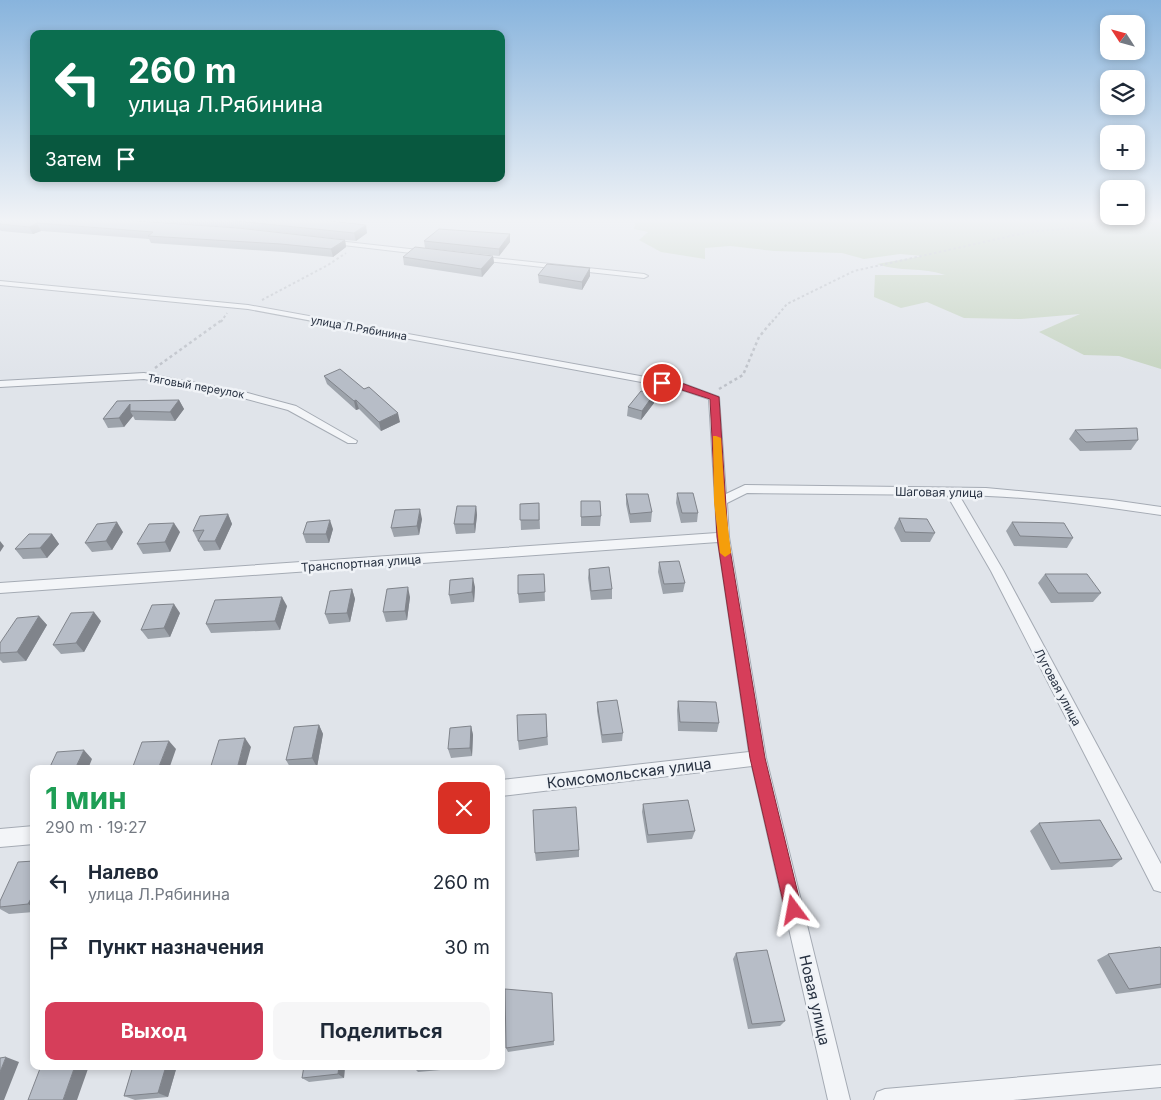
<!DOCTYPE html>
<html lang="ru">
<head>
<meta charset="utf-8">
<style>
	:root { --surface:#fff; --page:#f6f6f7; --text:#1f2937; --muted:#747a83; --accent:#d63e5a }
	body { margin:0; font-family:Inter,sans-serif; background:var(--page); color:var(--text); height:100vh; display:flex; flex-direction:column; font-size:19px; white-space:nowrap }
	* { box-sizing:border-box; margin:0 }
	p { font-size:16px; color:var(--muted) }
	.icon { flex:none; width:28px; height:28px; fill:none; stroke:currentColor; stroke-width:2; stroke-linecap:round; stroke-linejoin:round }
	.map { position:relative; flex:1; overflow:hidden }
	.details { position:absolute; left:30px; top:765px; width:475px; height:305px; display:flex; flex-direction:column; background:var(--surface); border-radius:10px; box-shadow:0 2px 8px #0003 }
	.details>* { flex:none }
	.banner { position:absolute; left:30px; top:30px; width:475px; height:152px; border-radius:10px; box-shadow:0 2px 8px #0003; background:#0b6e4f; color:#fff; overflow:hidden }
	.needle { width:32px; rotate:306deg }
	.controls { position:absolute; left:1100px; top:15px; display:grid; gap:10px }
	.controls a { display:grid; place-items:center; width:45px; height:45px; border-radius:10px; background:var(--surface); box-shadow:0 2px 8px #0003; font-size:25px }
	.pin { position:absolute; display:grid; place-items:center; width:42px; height:42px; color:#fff; margin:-21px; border:2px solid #fff; border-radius:50%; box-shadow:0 1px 5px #0007 }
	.me { position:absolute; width:55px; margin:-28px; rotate:347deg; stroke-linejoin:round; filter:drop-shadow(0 0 4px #0008) }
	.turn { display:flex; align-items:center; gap:18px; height:105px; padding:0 15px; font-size:22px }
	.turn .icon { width:65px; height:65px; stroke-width:2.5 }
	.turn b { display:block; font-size:35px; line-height:42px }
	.then { display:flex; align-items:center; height:48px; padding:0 15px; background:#0003; gap:10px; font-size:19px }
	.round { display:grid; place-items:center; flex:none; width:52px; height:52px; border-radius:10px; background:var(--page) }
	.overview { display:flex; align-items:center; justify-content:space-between; height:85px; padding:0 15px }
	h1 { font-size:30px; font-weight:700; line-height:38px; color:#1e9e55 }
	.primary-button { display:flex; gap:10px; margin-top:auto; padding:10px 15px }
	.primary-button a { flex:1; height:58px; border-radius:10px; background:var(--accent); color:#fff; font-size:20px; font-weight:700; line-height:58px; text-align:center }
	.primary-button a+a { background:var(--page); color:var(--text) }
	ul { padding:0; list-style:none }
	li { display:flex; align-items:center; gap:15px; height:65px; padding:0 15px }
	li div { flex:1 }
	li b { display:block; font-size:19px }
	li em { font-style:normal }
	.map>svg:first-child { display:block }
	.green { fill:#c6d4c1 }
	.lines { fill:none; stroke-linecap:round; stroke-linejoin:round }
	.minor-casing { stroke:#a5abb4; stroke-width:2 }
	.path-far1 { stroke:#bec2c9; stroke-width:2; stroke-dasharray:2.5 2.5; stroke-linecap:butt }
	.path { stroke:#bec2c9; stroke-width:2.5; stroke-dasharray:3 3; stroke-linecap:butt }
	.minor { fill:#f3f5f8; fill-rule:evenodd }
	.wall { fill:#9da3ab }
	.shaded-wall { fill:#80848b }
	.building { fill:#b7bdc7; stroke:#80848b }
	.route { fill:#d63e5a; stroke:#8b283a }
	.slow { fill:#f59e0b }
	.labels { text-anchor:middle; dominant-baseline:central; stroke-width:5; stroke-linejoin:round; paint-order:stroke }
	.far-street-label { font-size:11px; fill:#283242; stroke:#f0f3f7 }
	.street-label { font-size:12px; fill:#283242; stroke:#f0f3f7 }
	.near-street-label { font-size:15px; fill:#283242; stroke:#f0f3f7 }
</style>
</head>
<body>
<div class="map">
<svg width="1161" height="1100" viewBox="0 0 1161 1100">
	<rect width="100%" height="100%" fill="#e0e4ea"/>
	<!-- green -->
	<path class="green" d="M636,220H1161V369L1119,356L1084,355L1039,332L1080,314L1021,319L964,318L927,302L901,308L874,297L875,275H945C923,267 899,272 877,264L923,256L900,254L864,259L842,253L774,251L730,246L705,248V259L661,252L639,240L648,232L634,229Z"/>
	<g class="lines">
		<!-- minor casing -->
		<g class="minor-casing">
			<path id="minor" d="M328,240L428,251L432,253L428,255L326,243L325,242Z
				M474,256L644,274L648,276L644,278L477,260H474Z
				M0,281L248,305L684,384L719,397L726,494L745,485L986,488L1112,500L1161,507V515C1094,505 1026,496 959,495L1003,570L1161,864V892L1154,890L991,571L947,495L747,493L727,503L729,537L766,758L850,1100H828L752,766L501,796V780L749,752L718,542L0,593V583L717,533L709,399L679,389L248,309L0,285Z
				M144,373L244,392L296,406L357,441L356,443H348L288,410L243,398L144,379L0,387V381Z
				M34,826V844L0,847V829Z
				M1161,1065V1087L1013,1100H874L877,1092L885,1089Z"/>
		</g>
		<!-- path-far1 -->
		<path class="path-far1" d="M262,300L328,265L346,253
			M221,322L227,313
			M772,322L787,304L854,271L1029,232L1159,220"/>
		<!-- path -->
		<path class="path" d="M155,368L222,320
			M719,389L743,375L759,337L773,320"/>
		<!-- minor -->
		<use href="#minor" class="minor"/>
	</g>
	<!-- wall -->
	<path class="wall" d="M5,220L345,240L346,247L333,257L283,252L151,243L149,239L41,231L33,234L1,231L0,230V222Z
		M131,220H321L367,233L356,241L241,228Z
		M424,241L510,242L499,256L425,248Z
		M493,256L494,263L482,277L404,265L403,257Z
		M538,275L590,276L582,290L539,283Z
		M324,376L400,422L381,431L359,409L356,410L327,384Z
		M654,394V403L641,420L627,416L628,407Z
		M179,400L184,409L175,421L135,420L133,416L124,427L108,428L103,419L117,401Z
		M1075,430L1138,440L1131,450L1080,451L1069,439Z
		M677,493L698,513L697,522L681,523L676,503Z
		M626,494L652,512L651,522L630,523L626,504Z
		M581,501L601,516L600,526H581Z
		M539,503L540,529L521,530L520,504Z
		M476,506L477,515L475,533L456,534L454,524Z
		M228,514L232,524L220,550L204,551L198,541H199H198L193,531Z
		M899,518L935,533L930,542H901L894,528Z
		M422,519L419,535L394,537L391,528Z
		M1012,522L1073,538L1067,548L1014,546L1006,531Z
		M333,529L329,543H306L303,534Z
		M123,532L112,550L92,552L85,543Z
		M180,532L170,552L143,554L137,544Z
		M52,534L59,544L47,558L23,559L15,549Z
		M659,562L685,583L683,592L663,594L658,572Z
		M589,569L612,589V599L591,600L588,578Z
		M544,574L545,601L519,603L518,594Z
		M1045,574L1101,593L1093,602L1051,603L1038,583Z
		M475,587L474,602L451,604L449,595Z
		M352,589L355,599L350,622L329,624L325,614Z
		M410,597L407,620L386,622L383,612Z
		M287,606L280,630L211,633L206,624Z
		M180,613L170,637L148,639L141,630Z
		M39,616L47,625L26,661L3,663L0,660V643Z
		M101,621L84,652L61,654L53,645Z
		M678,701L719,723L717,732L678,731L677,710Z
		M597,702L623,733L622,741L602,743L597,711Z
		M546,714L548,745L519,750L518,741Z
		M319,725L323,734L317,767L291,769L286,760Z
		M471,726L473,735L472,756L451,758L448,749Z
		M643,804L695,831L692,839L647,843L642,812Z
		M1039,823L1122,859L1112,867L1051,870L1030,831Z
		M579,850V857L536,861L535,853Z
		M34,861V912L9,914L0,909V901Z
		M1161,948V988L1116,994L1097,960L1108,954Z
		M736,953L785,1021L780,1026L748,1029L733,959Z
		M552,993L554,1045L508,1052L506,1048Z
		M133,1066H177L168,1097L135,1100L124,1096Z
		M345,1066L344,1078L309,1082L302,1078Z
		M414,1066H453L452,1069L418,1072L414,1068Z"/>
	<!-- shaded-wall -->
	<path class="shaded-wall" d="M37,223L41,231L33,234L29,227Z
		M366,225L367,233L356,241L354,233Z
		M510,234V242L499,256V249Z
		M345,240L346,247L333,257L331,249Z
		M493,256L494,263L482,277L481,269Z
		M590,268V276L582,290V282Z
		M654,394V403L641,420L642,411Z
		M179,400L184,409L175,421L170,412Z
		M356,400L359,409L356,410L354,401Z
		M130,404V411L133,416L124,427L119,418Z
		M398,413L400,422L381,431L379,422Z
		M476,506L477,515L475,533L474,524Z
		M420,509L422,519L419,535L417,526Z
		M228,514L232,524L220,550L215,541Z
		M330,520L333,529L329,543L326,534Z
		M117,522L123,532L112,550L106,541Z
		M174,523L180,532L170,552L165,542Z
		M52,534L59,544L47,558L40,548Z
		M0,541L4,546L0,552Z
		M473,578L475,587L474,602L472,592Z
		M408,587L410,597L407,620L405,611Z
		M352,589L355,599L350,622L347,613Z
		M282,597L287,606L280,630L275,621Z
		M174,604L180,613L170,637L164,628Z
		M94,612L101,621L84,652L76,643Z
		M39,616L47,625L26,661L17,652Z
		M319,725L323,734L317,767L312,758Z
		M471,726L473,735L472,756L470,748Z
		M245,738L251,747L245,769H237Z
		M169,741L176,749L169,769H158Z
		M84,750L92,759L88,769H75Z
		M34,893V908L28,904Z
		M6,1057L19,1062L4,1100H0V1072Z
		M75,1066H89L77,1100H63Z
		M166,1066H177L168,1097L158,1093Z
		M339,1066H345L344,1078L338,1074Z"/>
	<!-- building -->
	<path class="building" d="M5,220H121L238,228L345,240L331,249L281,244L148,236L153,232L37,223L29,227L0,224V222Z
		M227,220H321L366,225L354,233Z
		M439,229L510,234L499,249L424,241Z
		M415,247L493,256L481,269L403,257Z
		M547,264L590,268L582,282L538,275Z
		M340,369L364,389L369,387L398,413L379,422L356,400L354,401L324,376Z
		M641,391L654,394L642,411L628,407Z
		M179,400L170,412L130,411V404L119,418L103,419L117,401Z
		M1137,428L1138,440L1086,442L1075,430Z
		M677,493H693L698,513H682Z
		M626,494H648L652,512L630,514Z
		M581,501H600L601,516L581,517Z
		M539,503V520H520V504Z
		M457,506H476L474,524H454Z
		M420,509L417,526L391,528L395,510Z
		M228,514L215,541H198L204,530L193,531L200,516Z
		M899,518L927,519L935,533L905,532Z
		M330,520L326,534H303L307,522Z
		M117,522L106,541L85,543L97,524Z
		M1012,522L1064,523L1073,538L1020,536Z
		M174,523L165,542L137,544L149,524Z
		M29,534H52L40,548L15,549Z
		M679,561L685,583L664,584L659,562Z
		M609,567L612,589L591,591L589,569Z
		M544,574L545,592L518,594V575Z
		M1045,574H1087L1101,593H1058Z
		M473,578L472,592L449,595L450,580Z
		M408,587L405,611L383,612L387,589Z
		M352,589L347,613L325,614L330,591Z
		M282,597L275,621L206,624L215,600Z
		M174,604L164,628L141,630L152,605Z
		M94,612L76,643L53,645L71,613Z
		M39,616L17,652L0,653V643L17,618Z
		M617,700L623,733L602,735L597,702Z
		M678,701L716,702L719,723L680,722Z
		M546,714L547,737L518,741L517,715Z
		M319,725L312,758L286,760L294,727Z
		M471,726L470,748L448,749L450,728Z
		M245,738L237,769H210L219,740Z
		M169,741L158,769H132L142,742Z
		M84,750L75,769H49L57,752Z
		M688,800L695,831L648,835L643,804Z
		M576,807L579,850L535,853L533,810Z
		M1100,820L1122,859L1060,863L1039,823Z
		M34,861V893L28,904L0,907V901L18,862Z
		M1160,947L1161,948V984L1129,989L1108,954Z
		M767,950L785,1021L752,1024L736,953Z
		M505,989L552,993L554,1041L506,1048Z
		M6,1057L0,1072V1058Z
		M41,1066H75L63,1100H28Z
		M133,1066H166L158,1093L124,1096Z
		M304,1066H339L338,1074L302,1078Z
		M414,1066H434L414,1068Z"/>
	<!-- sky -->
	<linearGradient id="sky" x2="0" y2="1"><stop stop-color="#88b4dd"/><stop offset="0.59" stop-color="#f1f3f6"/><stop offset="1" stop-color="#f1f3f6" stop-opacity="0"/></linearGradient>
	<rect width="1161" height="374" fill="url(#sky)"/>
	<!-- route -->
	<path class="route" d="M662,380L684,384L719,397L728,537L765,758L802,910L800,916L794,918L788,916L785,910L750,758L717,537L710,399L679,389L658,385V381Z"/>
	<!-- slow -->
	<path class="slow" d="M713,436H716L721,438L725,502L731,553L725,557L720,553L714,502Z"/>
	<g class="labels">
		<!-- far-street labels -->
		<g class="far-street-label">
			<text transform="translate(359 328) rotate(10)">улица Л.Рябинина</text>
			<text transform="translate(196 386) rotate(10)">Тяговый переулок</text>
		</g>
		<!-- street labels -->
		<g class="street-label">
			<text transform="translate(939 492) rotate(1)">Шаговая улица</text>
			<text transform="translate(361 563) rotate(-4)">Транспортная улица</text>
			<text transform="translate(1058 687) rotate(62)">Луговая улица</text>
		</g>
		<!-- near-street labels -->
		<g class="near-street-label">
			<text transform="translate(629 773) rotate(-7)">Комсомольская улица</text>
			<text transform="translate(815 1000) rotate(77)">Новая улица</text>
		</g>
	</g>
</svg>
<div class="controls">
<a><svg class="needle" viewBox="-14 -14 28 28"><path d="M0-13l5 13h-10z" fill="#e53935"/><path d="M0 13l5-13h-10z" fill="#747a83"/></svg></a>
<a><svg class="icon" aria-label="layers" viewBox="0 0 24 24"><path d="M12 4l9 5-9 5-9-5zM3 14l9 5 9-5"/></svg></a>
<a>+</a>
<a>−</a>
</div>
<div class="pin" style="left:662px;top:383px;background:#d93025"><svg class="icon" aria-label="arrive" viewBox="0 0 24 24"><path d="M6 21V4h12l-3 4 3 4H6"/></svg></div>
<svg class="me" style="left:794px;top:910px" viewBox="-20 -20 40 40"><path d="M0-17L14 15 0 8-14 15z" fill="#d63e5a" stroke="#fff" stroke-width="4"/></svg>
<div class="banner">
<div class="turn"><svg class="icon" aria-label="left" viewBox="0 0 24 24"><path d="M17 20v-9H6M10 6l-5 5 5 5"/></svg><div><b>260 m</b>улица Л.Рябинина</div></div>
<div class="then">Затем<svg class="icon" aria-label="arrive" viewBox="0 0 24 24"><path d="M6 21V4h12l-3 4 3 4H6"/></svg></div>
</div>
<section class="details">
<div class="overview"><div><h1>1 мин</h1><p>290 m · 19:27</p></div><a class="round" style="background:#d93025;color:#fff"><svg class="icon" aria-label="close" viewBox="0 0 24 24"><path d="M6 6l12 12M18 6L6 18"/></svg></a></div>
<ul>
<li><svg class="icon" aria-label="left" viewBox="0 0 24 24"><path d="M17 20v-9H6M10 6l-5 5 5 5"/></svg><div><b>Налево</b><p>улица Л.Рябинина</p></div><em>260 m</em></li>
<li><svg class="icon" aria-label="arrive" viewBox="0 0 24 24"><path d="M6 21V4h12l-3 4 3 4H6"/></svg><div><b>Пункт назначения</b></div><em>30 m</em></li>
</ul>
<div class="primary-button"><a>Выход</a><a>Поделиться</a></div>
</section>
</div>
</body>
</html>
